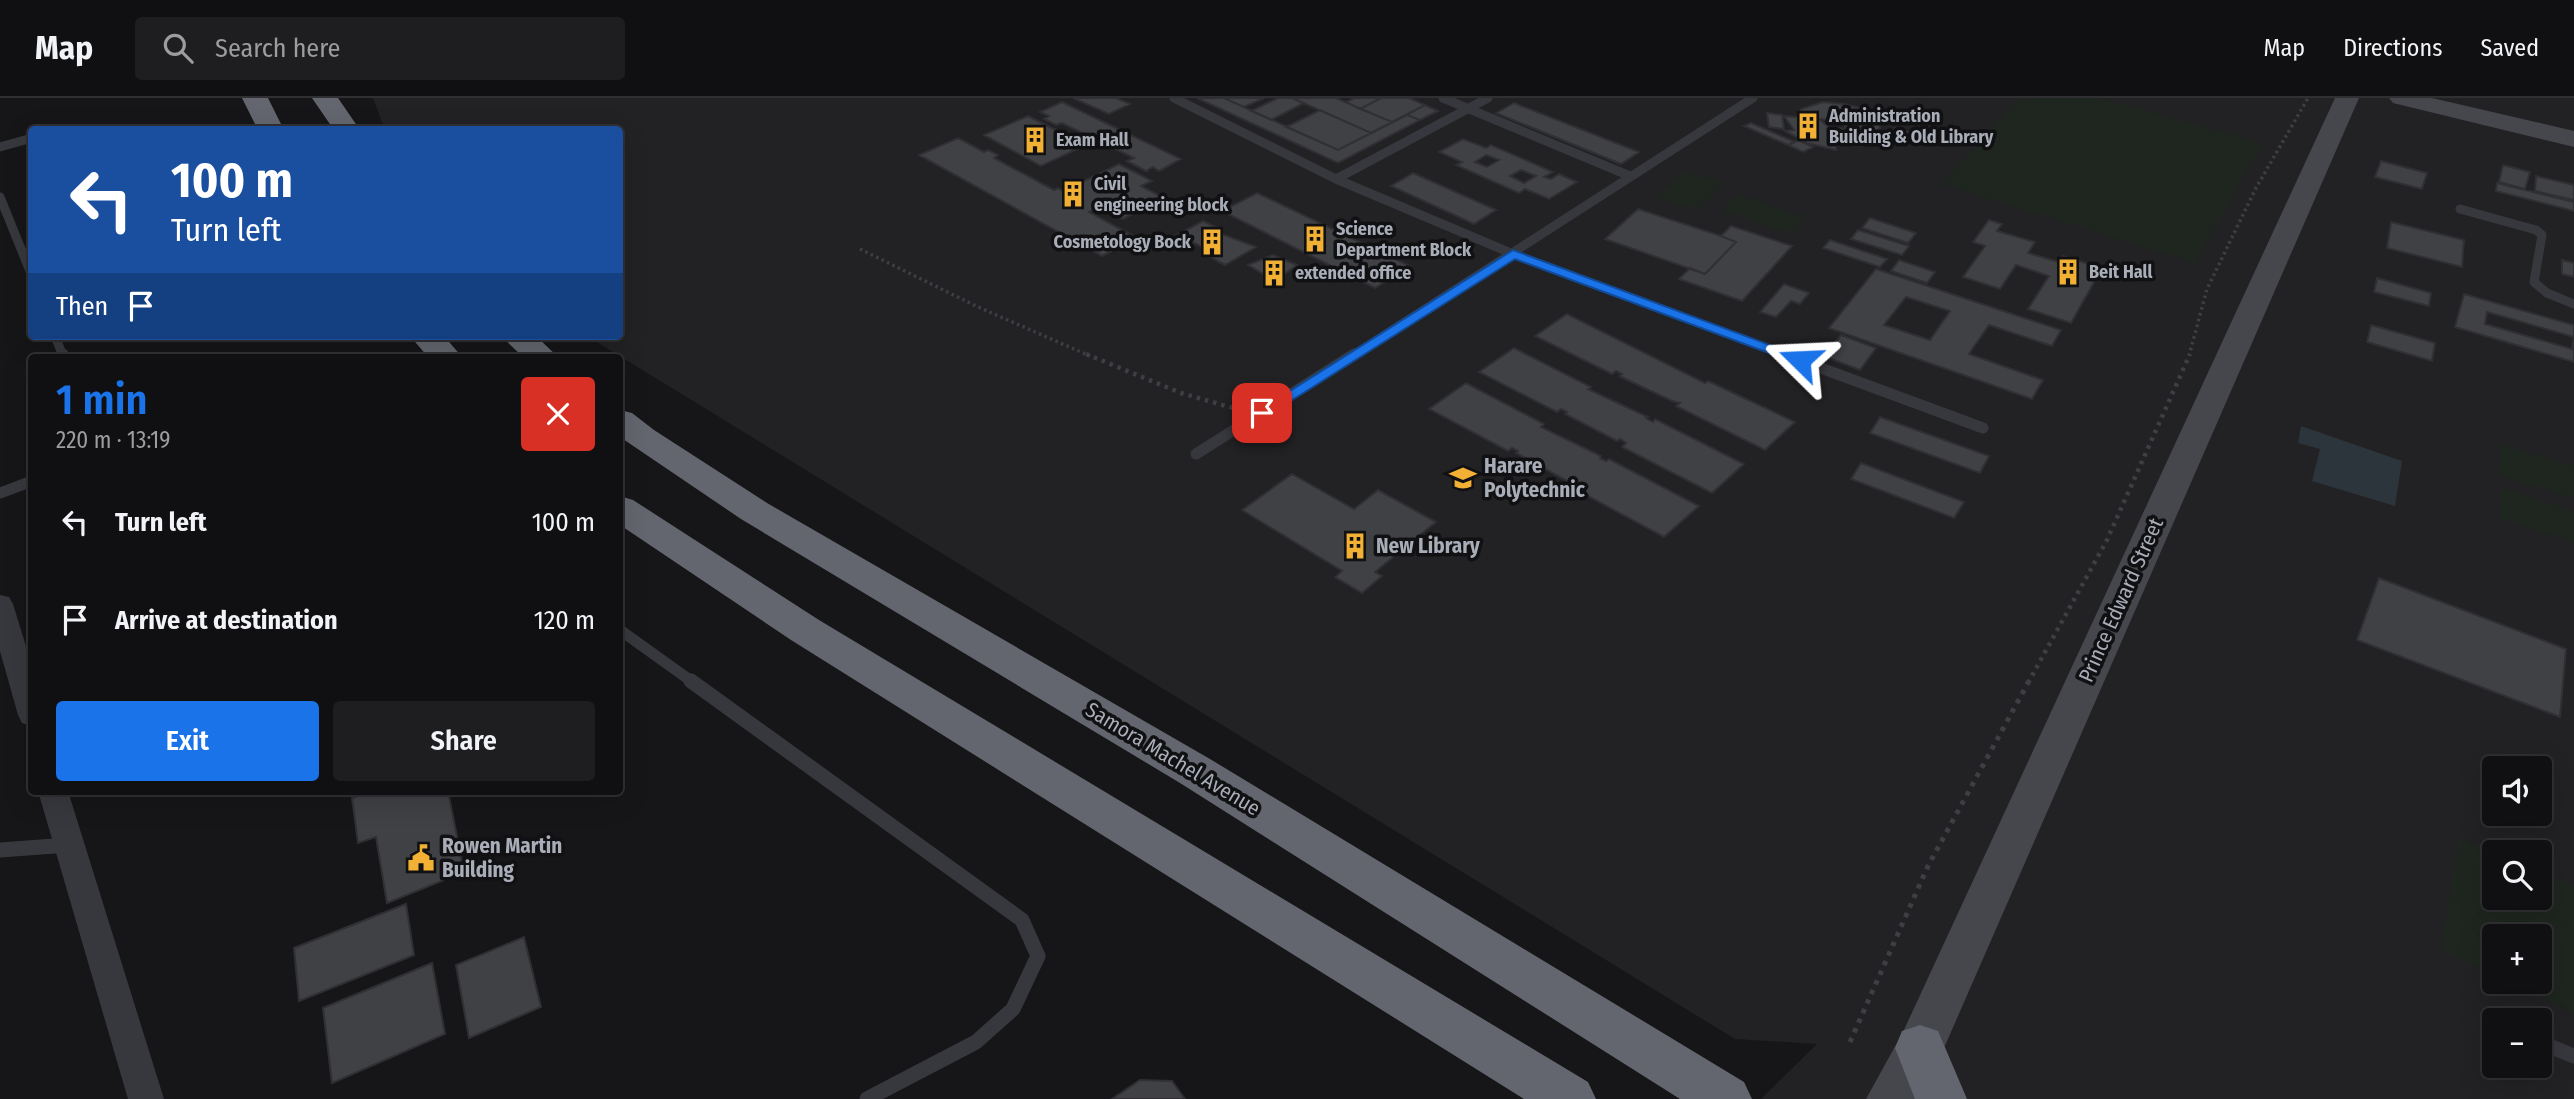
<!DOCTYPE html>
<html lang="en">
<head>
<meta charset="utf-8">
<style>
	:root { --surface:#101012; --page:#1e1e20; --text:#f1f3f6; --muted:#9c9d9f; --line:#303032; --accent:#1a73e8 }
	body { margin:0; font-family:"Fira Sans Condensed",sans-serif; background:var(--page); color:var(--text); height:100vh; display:flex; flex-direction:column; font-size:26px; white-space:nowrap }
	* { box-sizing:border-box; margin:0 }
	p { font-size:23px; color:var(--muted) }
	.icon { flex:none; width:38px; height:38px; fill:none; stroke:currentColor; stroke-width:2; stroke-linecap:round; stroke-linejoin:round }
	.map { position:relative; flex:1; overflow:hidden }
	.panel { position:absolute; left:28px; top:256px; width:595px; height:441px; display:flex; flex-direction:column; background:var(--surface); border-radius:7px; box-shadow:0 7px 28px #0002,0 0 0 2px var(--line) }
	.panel>* { flex:none }
	.top-card { position:absolute; left:28px; top:28px; width:595px; height:214px; border-radius:7px; box-shadow:0 7px 28px #0002,0 0 0 2px var(--line); background:#1a4fa0; color:#fff; overflow:hidden }
	.controls { position:absolute; left:2482px; top:658px; display:grid; gap:14px }
	.controls a { display:grid; place-items:center; width:70px; height:70px; border-radius:7px; background:var(--surface); box-shadow:0 7px 28px #0002,0 0 0 2px var(--line); font-size:35px }
	.pin { position:absolute; display:grid; place-items:center; width:60px; height:60px; color:#fff; margin:-30px; border-radius:14px; box-shadow:0 4px 10px #0006 }
	.me { position:absolute; width:77px; margin:-38px; rotate:291deg; stroke-linejoin:round; filter:drop-shadow(0 0 5px #0008) }
	.turn { display:flex; align-items:center; gap:24px; height:147px; padding:0 28px; font-size:32px }
	.turn .icon { width:91px; height:91px; stroke-width:2.5 }
	.turn b { display:block; font-size:49px; line-height:60px }
	.then { display:flex; align-items:center; height:66px; padding:0 28px; background:#0003; gap:14px; font-size:26px }
	.round { display:grid; place-items:center; flex:none; width:74px; height:74px; border-radius:7px; background:var(--page) }
	.overview { display:flex; align-items:center; justify-content:space-between; height:119px; padding:0 28px }
	h1 { font-size:42px; font-weight:600; line-height:52px; color:var(--accent) }
	.primary-button { display:flex; gap:14px; margin-top:auto; padding:14px 28px }
	.primary-button a { flex:1; height:80px; border-radius:7px; background:var(--accent); color:#fff; font-size:28px; font-weight:600; line-height:80px; text-align:center }
	.primary-button a+a { background:var(--page); color:var(--text) }
	ul { padding:0; list-style:none }
	li { display:flex; align-items:center; gap:21px; height:98px; padding:0 28px }
	li div { flex:1 }
	li b { display:block; font-size:26px }
	li em { font-style:normal }
	header { display:flex; align-items:center; gap:42px; box-sizing:border-box; height:98px; padding:0 35px; background:var(--surface); border-bottom:2px solid var(--line) }
	header strong { font-size:33px }
	nav { display:flex; gap:38px; margin-inline-start:auto; font-size:24px }
	.search { width:490px; height:63px; background:var(--page); display:flex; align-items:center; gap:18px; box-sizing:border-box; padding:0 24px; border-radius:7px; color:var(--muted); font-size:26px }
	.map>svg:first-child { display:block }
	.built { fill:#222225; fill-rule:evenodd }
	.green { fill:#1e261f }
	.water { fill:#2c353c }
	.building { fill:#404145; stroke:#303034; stroke-width:2; fill-rule:evenodd }
	.lines { fill:none; stroke-linecap:round; stroke-linejoin:round }
	.path-far2 { stroke:#3d3f44; stroke-width:3.5; stroke-dasharray:2.5 3.5; stroke-linecap:butt }
	.path-far1 { stroke:#3d3f44; stroke-width:4.5; stroke-dasharray:3.5 5; stroke-linecap:butt }
	.path { stroke:#3d3f44; stroke-width:5; stroke-dasharray:4.5 6; stroke-linecap:butt }
	.lane-far2 { stroke:#37383d; stroke-width:9 }
	.lane-far1 { stroke:#37383d; stroke-width:11 }
	.lane { stroke:#37383d; stroke-width:15 }
	.street { fill:#37383d; fill-rule:evenodd }
	.secondary { fill:#45474d; fill-rule:evenodd }
	.highway { fill:#63666e; fill-rule:evenodd }
	.route { fill:#1a73e8; stroke:#114b97; stroke-width:2 }
	.labels { text-anchor:middle; dominant-baseline:central; stroke-width:7; stroke-linejoin:round; paint-order:stroke }
	.far-poi-label { font-size:18px; font-weight:bold; fill:#a8adb8; stroke:#111113; text-anchor:start }
	.poi-label { font-size:21px; font-weight:bold; fill:#a8adb8; stroke:#111113; text-anchor:start }
	.street-label { font-size:21px; fill:#a8adb8; stroke:#111113 }
</style>
</head>
<body>
<header>
<strong>Map</strong>
<div class="search"><svg class="icon" aria-label="search" viewBox="0 0 24 24"><circle cx="10" cy="10" r="6"/><path d="M15 15l6 6"/></svg>Search here</div>
<nav><a>Map</a><a>Directions</a><a>Saved</a></nav>
</header>
<div class="map">
<svg width="2574" height="1001" viewBox="0 0 2574 1001">
	<rect width="100%" height="100%" fill="#161618"/>
	<!-- built -->
	<path class="built" d="M373,0H2574V1001H1761L1817,946L1735,941L587,238H620V32L388,31L382,24ZM2494,670H2539V716H2494ZM2494,754H2539V800H2494ZM2494,838H2539V884H2494ZM2494,922H2539V968H2494Z"/>
	<!-- green -->
	<path class="green" d="M2019,0H2100L2263,45L2195,165L1941,86Z
		M1685,73L1724,85L1697,112L1657,99Z
		M1737,96L1806,119L1790,135L1721,112Z
		M2500,346L2574,368V400L2499,378Z
		M2501,390L2574,413V444L2500,421Z
		M2459,739L2495,754L2494,800H2539V773L2574,787V914L2508,884H2539V838H2494V877L2441,853Z"/>
	<!-- water -->
	<path class="water" d="M2301,328L2402,363L2395,408L2312,383L2320,351L2298,345Z"/>
	<!-- building -->
	<path class="building" d="M1073,0H1116L1130,6L1109,16Z
		M1197,0H1224L1338,52L1407,17L1420,22L1338,65Z
		M1229,0H1264L1244,9L1226,1Z
		M1278,0H1292L1304,5L1271,22L1251,13Z
		M1292,0H1336L1392,24L1371,35Z
		M1354,0H1381L1360,11L1346,4Z
		M1381,0H1409L1425,7L1392,24L1360,11Z
		M1062,4L1181,61L1159,73L1153,69L1146,73L1127,63L1134,60L1062,25L1056,27L1044,21L1049,18L1040,14Z
		M1823,4L1844,6L1864,11L1877,20L1880,30L1873,38L1856,42L1862,48L1836,47V52L1807,45L1785,33L1794,32L1784,18L1797,19L1801,11ZM1831,14L1848,16L1858,24L1849,23L1843,27L1847,31L1829,29L1819,21L1829,22L1835,18Z
		M1514,5L1639,54L1621,66L1496,15Z
		M1425,7L1438,13L1420,22L1407,17Z
		M1320,12L1371,35L1338,52L1286,29Z
		M1767,15L1782,17L1784,31L1769,29Z
		M1028,18L1086,47L1041,68L984,37Z
		M1751,25L1795,44L1788,47L1744,28Z
		M1895,30L1928,40L1923,46L1890,36Z
		M958,40L984,54L988,52L998,57L994,60L1054,92L1058,90L1063,93L1119,66L1152,83L1141,88L1164,100L1123,121L1100,108L1089,114L1137,140L1102,158L919,57Z
		M1463,41L1486,50L1491,47L1553,74L1544,79L1551,81L1559,76L1577,84L1549,101L1525,91L1519,95L1456,67L1462,64L1439,54ZM1486,57L1499,62L1487,69L1475,64ZM1521,72L1536,78L1524,85L1510,78Z
		M1798,42L1813,49L1803,54L1788,47Z
		M2381,63L2427,75L2422,91L2375,79Z
		M2503,67L2530,74L2525,91L2499,84Z
		M1413,75L1496,112L1474,126L1391,88Z
		M2536,78L2574,87V102L2535,93Z
		M2497,85L2574,104V113L2496,93Z
		M1257,95L1410,168L1375,190L1222,113Z
		M1638,111L1721,138L1736,144L1705,176L1605,141Z
		M1870,120L1916,135L1908,145L1862,130Z
		M1989,122L2002,126L1997,133L2035,144L2028,155L2059,164L2063,158L2102,170L2071,225L2028,211L2049,178L2016,167L2000,191L1963,179L1985,148L1973,144Z
		M1203,123L1220,131L1216,134L1256,149L1225,167L1208,158L1214,155L1194,145L1188,149L1171,140Z
		M2391,124L2464,142L2462,169L2387,150Z
		M1731,128L1792,148L1742,203L1679,181L1690,170L1705,176L1736,144L1721,138Z
		M1858,132L1909,148L1902,157L1851,141Z
		M1830,142L1887,161L1880,169L1823,150Z
		M1273,157L1297,167L1275,183L1248,167Z
		M1899,162L1935,174L1927,185L1891,173Z
		M2562,162L2574,165V179L2562,176Z
		M1876,171L2061,232L2052,248L1989,227L1969,256L2043,282L2032,301L1829,230ZM1906,199L1950,213L1930,242L1884,227Z
		M2377,180L2431,195L2429,208L2374,194Z
		M1784,186L1809,195L1800,206L1791,203L1776,219L1760,214Z
		M2464,196L2574,227V264L2455,229ZM2487,214L2574,239L2572,251L2485,226Z
		M1567,216L1705,285L1708,283L1795,324L1765,352L1676,308L1680,305L1672,303L1619,278L1622,276L1616,273L1612,276L1535,238Z
		M2371,227L2435,245L2432,263L2367,244Z
		M1841,237L1876,250L1860,272L1824,258Z
		M1514,250L1591,289L1588,291L1648,319L1646,320L1653,324L1655,321L1744,366L1712,395L1622,349L1626,345L1620,341L1617,343L1565,316L1567,314L1561,311L1557,314L1479,274Z
		M1466,285L1544,326L1541,329L1601,358L1600,360L1606,363L1609,361L1699,408L1664,439L1573,390L1578,386L1572,382L1569,384L1516,355L1518,353L1512,350L1508,353L1429,311Z
		M1880,319L1989,358L1980,375L1870,335Z
		M1861,365L1964,404L1954,420L1851,381Z
		M1292,376L1354,411L1378,392L1436,424L1375,474L1382,478L1362,495L1335,479L1342,473L1242,412Z
		M2379,480L2566,551L2560,619L2357,542Z
		M371,693H448L464,774L387,805L376,739L358,745L352,700Z
		M406,806L414,857L299,903L294,850Z
		M524,839L541,909L469,940L456,867Z
		M432,865L445,936L332,985L323,910Z
		M1140,982L1172,983L1185,1001H1112Z"/>
	<g class="lines">
		<!-- path-far2 -->
		<path class="path-far2" d="M860,151L978,209L1090,258
			M2189,258L2207,191L2256,90L2308,0"/>
		<!-- path-far1 -->
		<path class="path-far1" d="M1086,256L1181,295L1233,310
			M2028,585L2107,442L2190,256"/>
		<!-- path -->
		<path class="path" d="M1850,944L1928,768L2029,583"/>
		<!-- lane-far2 -->
		<path class="lane-far2" d="M1174,0L1336,81L1513,156L1788,258
			M1443,0L1630,78
			M0,49L32,40
			M1336,81L1488,0
			M0,99L32,178
			M2460,111L2536,132L2542,137L2534,184L2547,195L2574,206
			M55,238L63,258
			M1352,258L1753,0"/>
		<!-- lane-far1 -->
		<path class="lane-far1" d="M63,256L64,259
			M1783,256L1983,330
			M1196,356L1354,256
			M0,395L32,383
			M620,532L694,585"/>
		<!-- lane -->
		<path class="lane" d="M691,583L1022,822L1038,858L1013,911L976,944L867,1001
			M0,752L68,747
			M2539,944L2574,958"/>
		<!-- street -->
		<path class="street" d="M0,497L9,499L13,506L32,568V628L22,625L18,617L0,553Z
			M38,693H68L164,1001H128Z"/>
		<!-- secondary -->
		<path class="secondary" d="M2335,0H2359L1937,966L1918,1001H1866L1903,934Z
			M2389,0H2432L2574,33V49L2393,5Z"/>
		<!-- highway -->
		<path class="highway" d="M242,0H268L284,32H258Z
			M312,0H338L360,32H334Z
			M410,238H444L462,259H428Z
			M501,238H536L558,259H523Z
			M620,312L632,315L654,332L767,405L1210,661L1744,984L1752,1001H1680L1180,685L741,421L620,339Z
			M620,398L633,402L819,522L1588,984L1596,1001H1524L791,542L620,427Z
			M1920,927L1938,933L1967,1001H1915L1895,950L1902,933Z"/>
	</g>
	<!-- route -->
	<path class="route" d="M1513,152L1805,260L1807,262L1805,265H1796L1515,161L1267,318L1262,319L1255,315Z"/>
	<!-- icons -->
	<defs>
		<g id="building-bare" transform="scale(2.1)"><path d="M-4-6H4V6H1V3H-1V6H-4ZM-2.5-4.3h1.7v1.8h-1.7ZM.8-4.3h1.7v1.8H.8ZM-2.5-1h1.7V.8h-1.7ZM.8-1h1.7V.8H.8Z" fill="#f2b134" stroke="#111113" stroke-width="2.5" paint-order="stroke"/></g>
		<g id="university-bare" transform="scale(2.1)"><path d="M0-5L7-2L0 1L-7-2ZM-4 1L0 2.5L4 1V4Q0 6-4 4Z" fill="#f2b134" stroke="#111113" stroke-width="2.5" paint-order="stroke"/></g>
		<g id="civic-bare" transform="scale(2.1)"><path d="M-.6-6.5H3V-4.5H.6V-3L4-1V1h2V6H-6V1h2V-1L-.6-3ZM-1.2 2.5V6h2.4V2.5Z" fill="#f2b134" stroke="#111113" stroke-width="2.5" paint-order="stroke"/></g>
	</defs>
	<g fill-rule="evenodd">
		<use href="#building-bare" x="1808" y="28"/>
		<use href="#building-bare" x="1035" y="42"/>
		<use href="#building-bare" x="1073" y="96"/>
		<use href="#building-bare" x="1315" y="141"/>
		<use href="#building-bare" x="1212" y="144"/>
		<use href="#building-bare" x="2068" y="174"/>
		<use href="#building-bare" x="1274" y="175"/>
		<use href="#university-bare" x="1463" y="380"/>
		<use href="#building-bare" x="1355" y="448"/>
		<use href="#civic-bare" x="421" y="760"/>
	</g>
	<g class="labels">
		<!-- far-poi labels -->
		<g class="far-poi-label">
			<text x="1829" y="18">Administration<tspan x="1829" dy="21">Building &amp; Old Library</tspan></text>
			<text x="1056" y="42">Exam Hall</text>
			<text x="1094" y="86">Civil<tspan x="1094" dy="21">engineering block</tspan></text>
			<text x="1336" y="131">Science<tspan x="1336" dy="21">Department Block</tspan></text>
			<text x="1191" y="144" text-anchor="end">Cosmetology Bock</text>
			<text x="2089" y="174">Beit Hall</text>
			<text x="1295" y="175">extended office</text>
		</g>
		<!-- poi labels -->
		<g class="poi-label">
			<text x="1484" y="368">Harare<tspan x="1484" dy="24">Polytechnic</tspan></text>
			<text x="1376" y="448">New Library</text>
			<text x="442" y="748">Rowen Martin<tspan x="442" dy="24">Building</tspan></text>
		</g>
		<!-- street labels -->
		<g class="street-label">
			<text transform="translate(2121 502) rotate(-66)">Prince Edward Street</text>
			<text transform="translate(1173 661) rotate(31)">Samora Machel Avenue</text>
		</g>
	</g>
</svg>
<div class="controls">
<a><svg class="icon" aria-label="sound" viewBox="0 0 24 24"><path d="M4 9h4l5-4v14l-5-4H4zM17 9q2 3 0 6"/></svg></a>
<a><svg class="icon" aria-label="search" viewBox="0 0 24 24"><circle cx="10" cy="10" r="6"/><path d="M15 15l6 6"/></svg></a>
<a>+</a>
<a>−</a>
</div>
<div class="pin" style="left:1262px;top:315px;background:#d93025"><svg class="icon" aria-label="arrive" viewBox="0 0 24 24"><path d="M6 21V4h12l-3 4 3 4H6"/></svg></div>
<svg class="me" style="left:1800px;top:262px" viewBox="-20 -20 40 40"><path d="M0-17L14 15 0 8-14 15z" fill="#1a73e8" stroke="#fff" stroke-width="4"/></svg>
<div class="top-card">
<div class="turn"><svg class="icon" aria-label="left" viewBox="0 0 24 24"><path d="M17 20v-9H6M10 6l-5 5 5 5"/></svg><div><b>100 m</b>Turn left</div></div>
<div class="then">Then<svg class="icon" aria-label="arrive" viewBox="0 0 24 24"><path d="M6 21V4h12l-3 4 3 4H6"/></svg></div>
</div>
<section class="panel">
<div class="overview"><div><h1>1 min</h1><p>220 m · 13:19</p></div><a class="round" style="background:#d93025;color:#fff"><svg class="icon" aria-label="close" viewBox="0 0 24 24"><path d="M6 6l12 12M18 6L6 18"/></svg></a></div>
<ul>
<li><svg class="icon" aria-label="left" viewBox="0 0 24 24"><path d="M17 20v-9H6M10 6l-5 5 5 5"/></svg><div><b>Turn left</b></div><em>100 m</em></li>
<li><svg class="icon" aria-label="arrive" viewBox="0 0 24 24"><path d="M6 21V4h12l-3 4 3 4H6"/></svg><div><b>Arrive at destination</b></div><em>120 m</em></li>
</ul>
<div class="primary-button"><a>Exit</a><a>Share</a></div>
</section>
</div>
</body>
</html>
